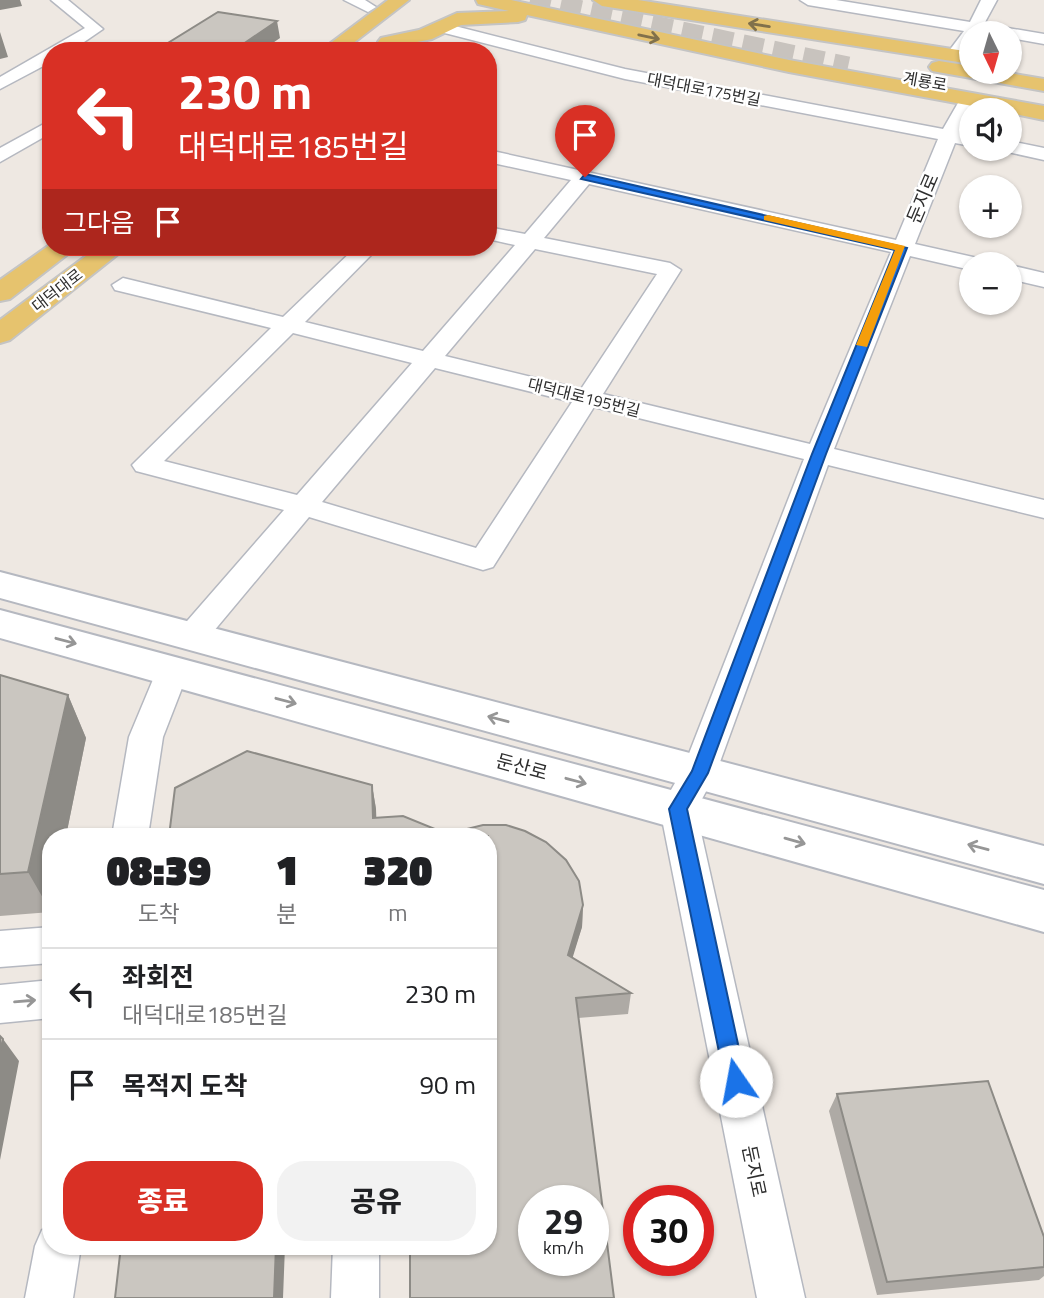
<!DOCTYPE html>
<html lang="ko">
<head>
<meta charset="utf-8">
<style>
	:root { --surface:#fff; --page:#f2f2f2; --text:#202124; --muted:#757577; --line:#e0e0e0; --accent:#d93025 }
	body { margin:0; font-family:"Titillium Web","Noto Sans KR",sans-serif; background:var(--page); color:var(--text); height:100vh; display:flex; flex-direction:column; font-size:26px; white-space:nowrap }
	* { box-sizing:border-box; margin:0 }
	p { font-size:23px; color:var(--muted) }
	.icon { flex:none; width:38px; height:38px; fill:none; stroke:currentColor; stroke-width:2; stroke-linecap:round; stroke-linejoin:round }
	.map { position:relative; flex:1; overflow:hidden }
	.side { position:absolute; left:42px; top:828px; width:455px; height:427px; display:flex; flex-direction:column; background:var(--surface); border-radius:28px; box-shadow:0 2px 5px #0004 }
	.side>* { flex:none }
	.banner { position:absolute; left:42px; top:42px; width:455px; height:214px; border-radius:28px; box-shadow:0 2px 5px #0004; background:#d93025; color:#fff; overflow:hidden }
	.needle { width:46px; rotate:175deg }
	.buttons { position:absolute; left:959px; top:21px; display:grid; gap:14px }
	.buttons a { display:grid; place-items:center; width:63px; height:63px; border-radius:50%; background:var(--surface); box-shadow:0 2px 5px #0004; font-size:35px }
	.speed { position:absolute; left:518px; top:1185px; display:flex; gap:14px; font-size:35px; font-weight:700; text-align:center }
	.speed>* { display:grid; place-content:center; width:91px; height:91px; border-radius:50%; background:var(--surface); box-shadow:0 2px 5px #0004; line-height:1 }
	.speed small { font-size:18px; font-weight:400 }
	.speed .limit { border:10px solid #d22; background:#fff; color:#111 }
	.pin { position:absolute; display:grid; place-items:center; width:60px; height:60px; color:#fff; margin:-72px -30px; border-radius:50% 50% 50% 0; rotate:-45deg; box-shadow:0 0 7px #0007 }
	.pin .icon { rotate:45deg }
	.me { position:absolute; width:77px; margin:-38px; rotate:348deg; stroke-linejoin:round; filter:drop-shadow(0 0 5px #0008) }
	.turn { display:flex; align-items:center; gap:24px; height:147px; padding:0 21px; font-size:32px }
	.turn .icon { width:91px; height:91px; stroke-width:2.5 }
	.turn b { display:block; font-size:49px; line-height:60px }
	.then { display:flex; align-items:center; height:66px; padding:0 21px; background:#0003; gap:14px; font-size:26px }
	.eta { display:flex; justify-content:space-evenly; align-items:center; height:119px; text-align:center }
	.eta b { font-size:42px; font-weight:800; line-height:49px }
	.primary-button { display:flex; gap:14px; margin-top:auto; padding:14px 21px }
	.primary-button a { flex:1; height:80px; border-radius:28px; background:var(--accent); color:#fff; font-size:28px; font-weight:800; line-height:80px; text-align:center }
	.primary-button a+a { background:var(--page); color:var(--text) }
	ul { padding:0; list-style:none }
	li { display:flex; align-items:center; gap:21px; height:91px; padding:0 21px; border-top:2px solid var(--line) }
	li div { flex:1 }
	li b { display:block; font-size:26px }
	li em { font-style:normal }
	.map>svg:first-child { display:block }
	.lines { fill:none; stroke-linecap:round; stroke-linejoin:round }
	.primary-tunnel { stroke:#c8c3be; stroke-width:21; stroke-dasharray:21 10; stroke-linecap:butt }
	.street-casing { stroke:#b5b8c0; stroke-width:3 }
	.secondary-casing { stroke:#b5b8c0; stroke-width:4 }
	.primary-casing { stroke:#c4c4c4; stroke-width:4 }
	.street { fill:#fff; fill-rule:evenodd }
	.secondary { fill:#fff; fill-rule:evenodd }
	.primary { fill:#e6c36e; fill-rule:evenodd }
	.wall { fill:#aeaaa5; fill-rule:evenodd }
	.shaded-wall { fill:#8d8b86 }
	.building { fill:#cac6c0; stroke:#8d8b86; stroke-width:2; fill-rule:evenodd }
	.oneway { stroke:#81714b }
	.oneway2 { stroke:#969696 }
	.route { fill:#1a73e8; stroke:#114b97; stroke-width:2 }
	.slow { fill:#f59e0b }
	.labels { text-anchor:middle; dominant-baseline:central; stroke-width:5; stroke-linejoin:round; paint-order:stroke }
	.far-street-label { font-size:16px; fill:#2e2e2e; stroke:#fff }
	.street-label { font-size:19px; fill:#2e2e2e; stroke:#fff }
</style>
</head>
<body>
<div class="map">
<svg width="1044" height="1298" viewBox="0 0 1044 1298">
	<rect width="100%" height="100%" fill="#eee8e2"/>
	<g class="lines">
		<!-- primary-tunnel -->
		<path class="primary-tunnel" d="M530,0L848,67"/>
		<!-- street casing -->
		<g class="street-casing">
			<path id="street" d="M51,0H68L103,29L71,51H51V62L0,89V77L85,28Z
				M344,0H365L376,7L368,12Z
				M800,0H836L970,22L981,0H997L984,24L1044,34V44L1010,38V33H971C971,44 966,57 954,60L946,55L964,31L808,5Z
				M439,22L625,69L943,129L962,96H974L977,100L960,132L971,134V146L955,143L915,244L982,259L985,264H971V270L910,256L834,449L1044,500V518L828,465L716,773L696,810L805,1298H757L660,809L683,769L804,459L594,407L493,567L483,570L309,517L203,644L192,647L181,644L176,636L181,628L284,510L136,471L132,465L271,328L115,290L112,285L123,278L283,317L356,247H379L305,322L423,351L515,245L488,239V227L525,234L571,180L488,162V150L896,240L938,139L625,79L433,30L431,27ZM589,184L891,252L810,444L603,394L681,270L670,263L544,238ZM535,249L657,274L581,389L445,356ZM293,333L412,363L297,495L164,461ZM435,368L572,402L476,548L322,502Z
				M51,120V133L0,162V148Z
				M1010,141L1044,148V160L1003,151L1002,149H1010Z
				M1010,265L1044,273V287L1010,279Z
				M173,658L184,662L189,670L163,737L148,836H112L129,737L157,670L162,662Z
				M51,927V963L0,967V931Z
				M51,980V1018L0,1023V985Z
				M51,1226V1246H81L73,1298H25L35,1246L42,1230Z
				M333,1246H379V1298H331Z"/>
		</g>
		<!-- secondary casing -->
		<g class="secondary-casing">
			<path id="secondary" d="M0,572L1044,846V884L0,598Z
				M0,610L1044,890V932L0,638Z"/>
		</g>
		<!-- primary casing -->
		<g class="primary-casing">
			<path id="primary" d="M388,0H409L343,51H320Z
				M476,0H511L789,60L1044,106V120L1010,113V110H994L789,72L527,15L525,20L518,22L461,25L432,39L388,48L378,42L381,38L419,30L457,13L509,11L478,4Z
				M593,0H638L971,52V64L602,6Z
				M939,61L971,66V72H1003L1044,79V91L932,71L929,67L932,63Z
				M51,244L77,247L10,299L0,301V280Z
				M98,247H127L10,340L0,343V320Z"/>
		</g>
		<!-- street -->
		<use href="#street" class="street"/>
		<!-- secondary -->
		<use href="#secondary" class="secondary"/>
		<!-- primary -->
		<use href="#primary" class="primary"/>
	</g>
	<!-- wall -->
	<path class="wall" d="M0,675L68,695L86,738L66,836H51V912L0,916Z
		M247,751L372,785L376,809V818L403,816L447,834L483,825H506L525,831L546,842L566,860L579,881L583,905L582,927L572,957L631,993L628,1014L578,1018L614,1298H410V1246H488V836H169L175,788ZM534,1200H593V1260H534Z
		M837,1094L1044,1237V1276L1039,1280L877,1295L829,1111Z"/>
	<!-- shaded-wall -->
	<path class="shaded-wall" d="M0,0H20L22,6L0,10Z
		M277,21L280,38L261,51H233Z
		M0,32L8,57L0,59Z
		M68,695L86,738L66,836H51V912L28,872Z
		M372,785L376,809L377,836L373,818Z
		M583,905L582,927L567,976L568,955Z
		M3,1039L19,1061L0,1160V1051Z
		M276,1246H285L283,1298H274Z"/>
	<!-- building -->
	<path class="building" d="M218,12L277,21L233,51H155Z
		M0,675L68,695L28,872L0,874Z
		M247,751L372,785L373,818L403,816L447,834L483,825H506L525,831L546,842L566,860L579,881L583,905L568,955L631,993L576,998L614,1298H410V1246H488V836H169L175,788ZM534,1200H593V1260H534Z
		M0,1036L3,1039L0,1051Z
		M988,1081L1044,1237V1267L887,1282L837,1094Z
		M121,1246H276L274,1298H115Z"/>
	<!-- one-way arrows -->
	<defs><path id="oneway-shaft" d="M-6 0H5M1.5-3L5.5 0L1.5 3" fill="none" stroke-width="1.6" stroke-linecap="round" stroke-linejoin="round" transform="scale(1.75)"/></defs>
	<g class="oneway">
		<use href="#oneway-shaft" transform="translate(759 25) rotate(-171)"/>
		<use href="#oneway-shaft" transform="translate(649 37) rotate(12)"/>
	</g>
	<g class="oneway2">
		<use href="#oneway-shaft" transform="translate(66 641) rotate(15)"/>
		<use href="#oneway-shaft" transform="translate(286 701) rotate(15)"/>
		<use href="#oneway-shaft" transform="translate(498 719) rotate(-165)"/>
		<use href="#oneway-shaft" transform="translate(576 781) rotate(15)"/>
		<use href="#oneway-shaft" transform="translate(795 841) rotate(16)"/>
		<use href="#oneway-shaft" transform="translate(978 847) rotate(-165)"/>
		<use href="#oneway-shaft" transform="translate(25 1001) rotate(-5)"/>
	</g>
	<!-- route -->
	<path class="route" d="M585,174L907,248L826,454L708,773L687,809L746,1081L743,1088L736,1091L728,1088L725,1081L669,809L692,771L812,454L895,250L581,179Z"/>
	<!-- slow -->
	<path class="slow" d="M768,215L905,246L867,347L856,345L895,250L764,220V216Z"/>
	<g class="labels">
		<!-- far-street labels -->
		<g class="far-street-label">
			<text transform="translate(925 81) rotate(10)">계룡로</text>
			<text transform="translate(704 89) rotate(11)">대덕대로175번길</text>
			<text transform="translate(57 290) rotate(-38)">대덕대로</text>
			<text transform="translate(584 397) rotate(14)">대덕대로195번길</text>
		</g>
		<!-- street labels -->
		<g class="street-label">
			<text transform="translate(922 198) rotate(-67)">둔지로</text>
			<text transform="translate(522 766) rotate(15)">둔산로</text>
			<text transform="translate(755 1171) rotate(78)">둔지로</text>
		</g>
	</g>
</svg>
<div class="buttons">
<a><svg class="needle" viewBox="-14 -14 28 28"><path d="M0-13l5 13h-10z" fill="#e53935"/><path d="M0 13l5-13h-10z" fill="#757577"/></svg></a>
<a><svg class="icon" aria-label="sound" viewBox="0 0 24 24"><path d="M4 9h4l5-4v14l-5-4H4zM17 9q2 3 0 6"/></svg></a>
<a>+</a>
<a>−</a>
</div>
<div class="speed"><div>29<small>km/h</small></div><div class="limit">30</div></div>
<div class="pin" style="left:585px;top:177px;background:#d93025"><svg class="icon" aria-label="arrive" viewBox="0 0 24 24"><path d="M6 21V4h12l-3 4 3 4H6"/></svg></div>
<svg class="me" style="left:736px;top:1081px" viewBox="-20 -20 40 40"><circle r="19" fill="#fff"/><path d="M0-13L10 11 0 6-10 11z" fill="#1a73e8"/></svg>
<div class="banner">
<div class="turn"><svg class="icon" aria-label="left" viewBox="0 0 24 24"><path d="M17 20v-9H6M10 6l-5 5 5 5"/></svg><div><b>230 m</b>대덕대로185번길</div></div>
<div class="then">그다음<svg class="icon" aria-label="arrive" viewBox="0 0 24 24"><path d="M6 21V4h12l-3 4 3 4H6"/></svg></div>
</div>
<section class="side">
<div class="eta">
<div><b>08:39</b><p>도착</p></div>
<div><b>1</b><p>분</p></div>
<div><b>320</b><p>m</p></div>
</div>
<ul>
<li><svg class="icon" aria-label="left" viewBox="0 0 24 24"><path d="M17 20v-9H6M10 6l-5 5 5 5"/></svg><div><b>좌회전</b><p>대덕대로185번길</p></div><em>230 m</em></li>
<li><svg class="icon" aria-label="arrive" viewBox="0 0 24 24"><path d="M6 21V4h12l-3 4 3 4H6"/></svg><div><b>목적지 도착</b></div><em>90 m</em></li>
</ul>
<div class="primary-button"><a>종료</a><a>공유</a></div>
</section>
</div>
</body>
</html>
